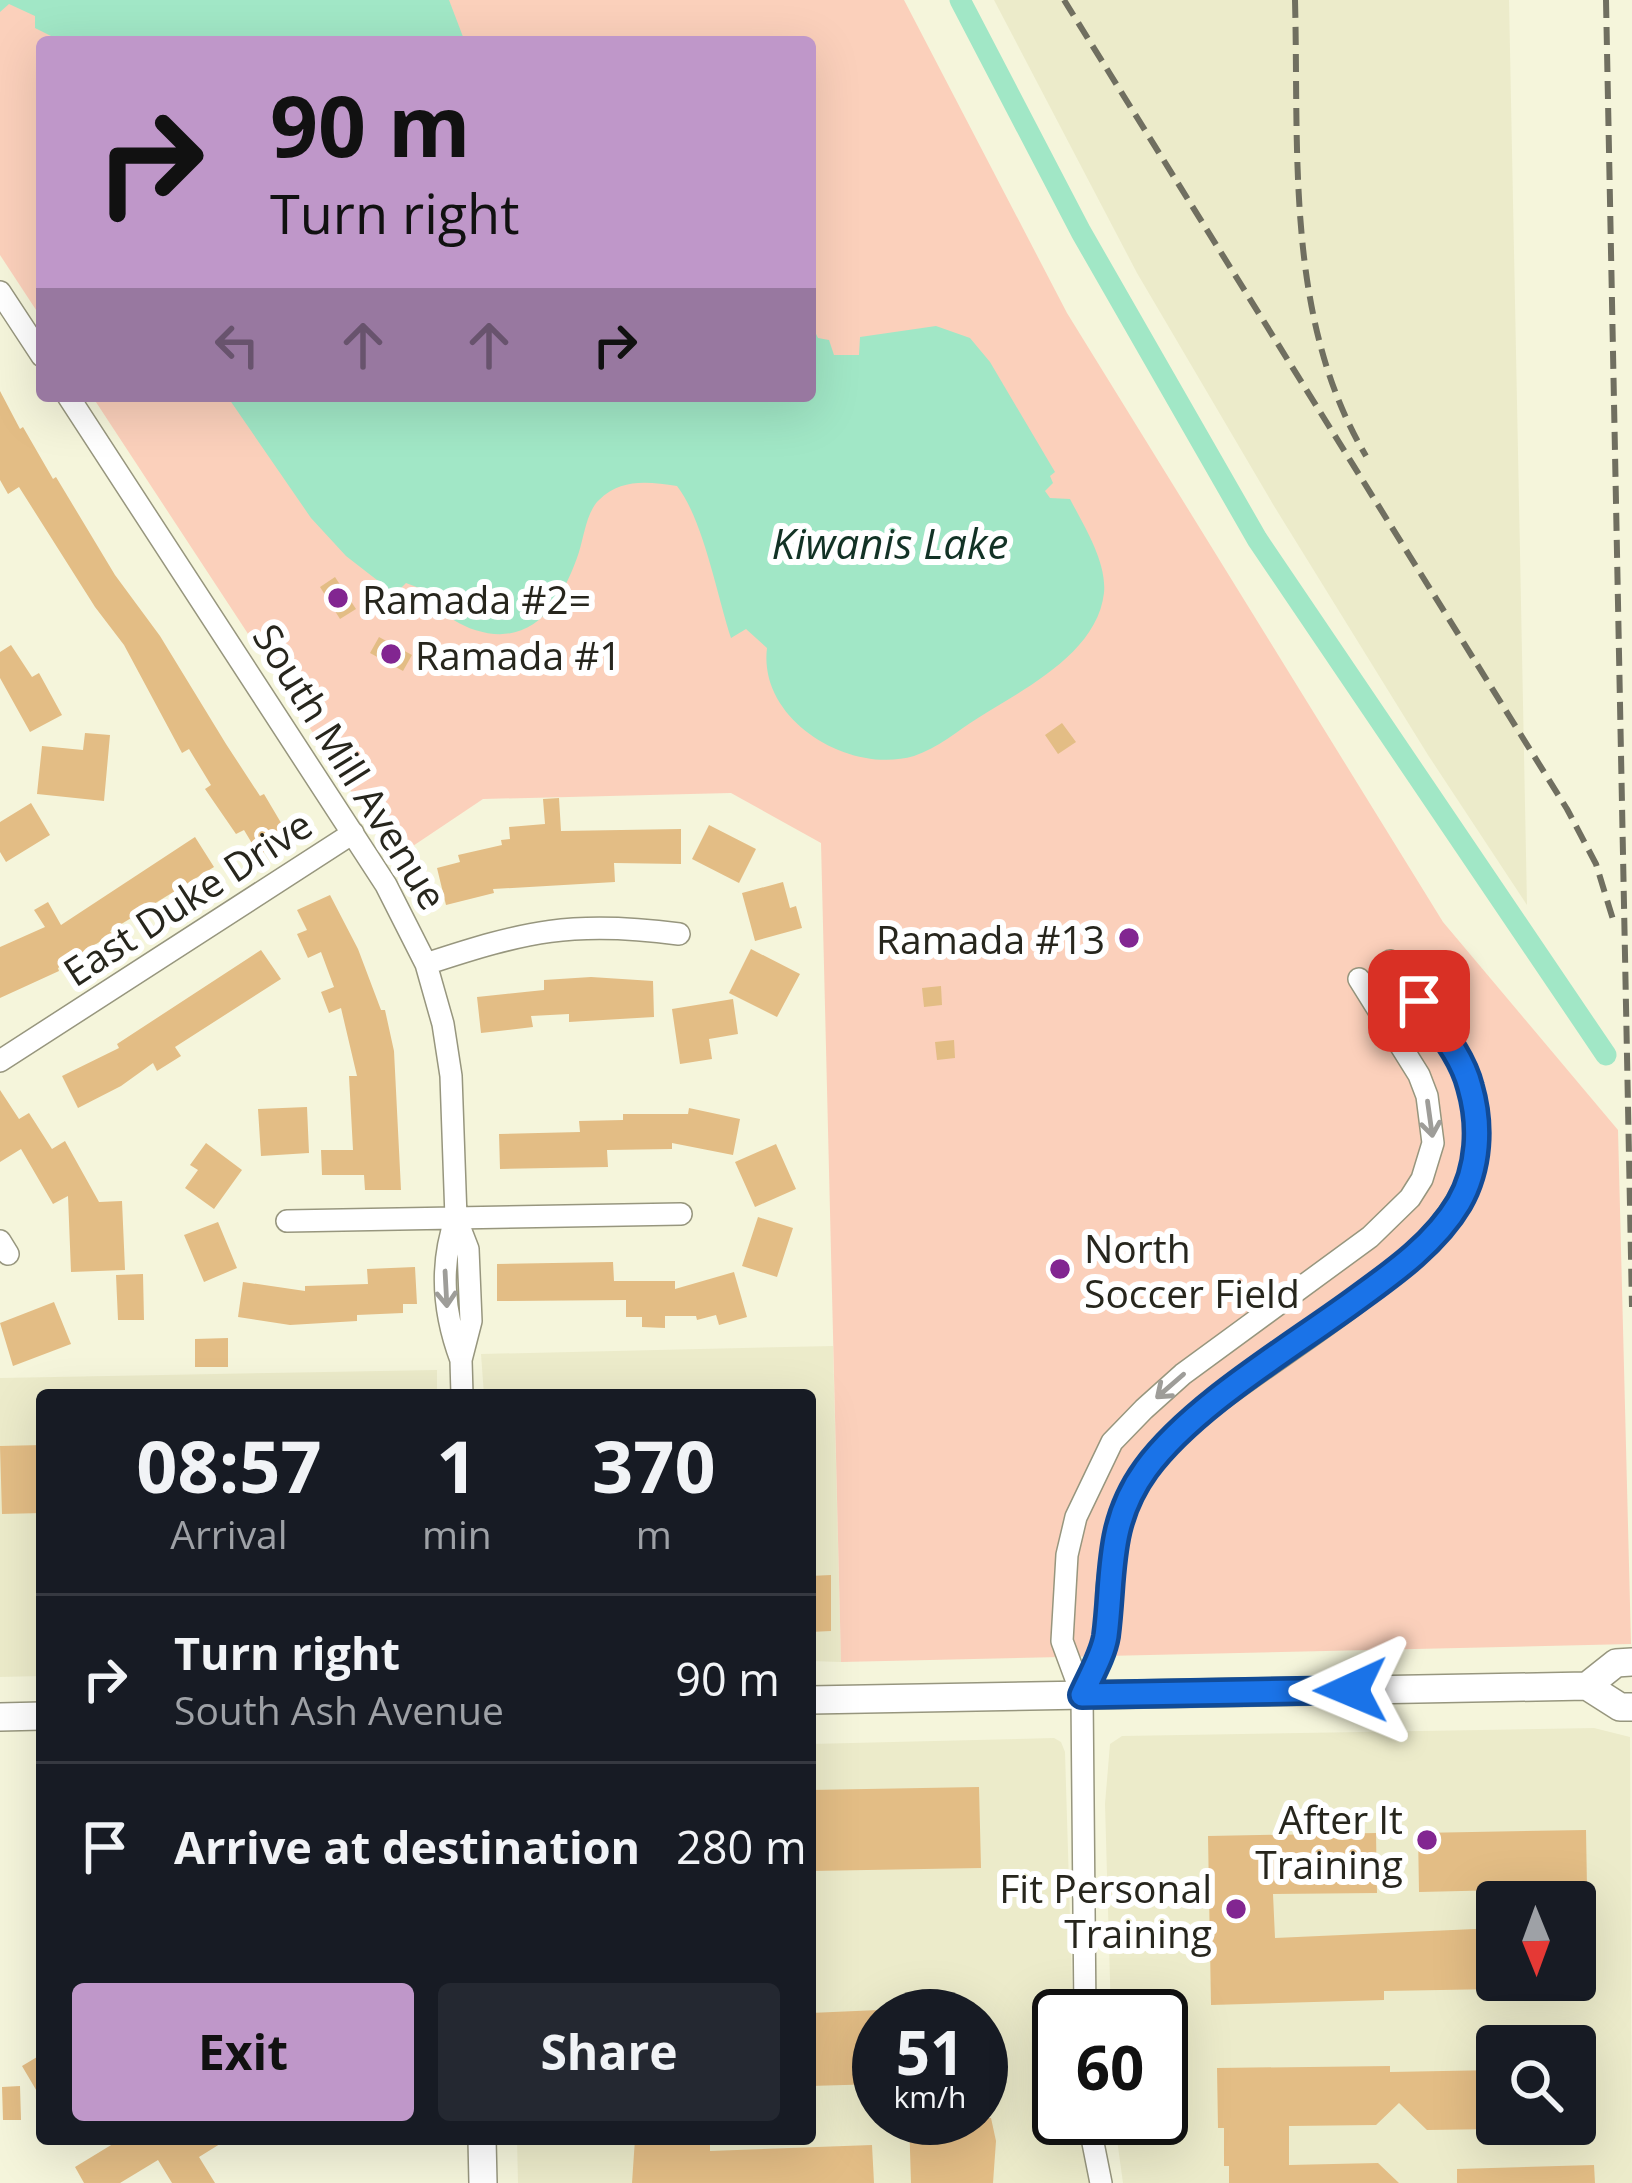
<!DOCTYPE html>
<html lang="en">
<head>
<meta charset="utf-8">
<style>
	:root { --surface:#171b24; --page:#242831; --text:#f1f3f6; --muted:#9ea1a6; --line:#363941; --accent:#bf97c9 }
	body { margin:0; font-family:"Open Sans",sans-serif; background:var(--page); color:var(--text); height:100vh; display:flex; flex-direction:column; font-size:45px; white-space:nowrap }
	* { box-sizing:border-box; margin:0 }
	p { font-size:39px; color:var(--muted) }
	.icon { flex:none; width:66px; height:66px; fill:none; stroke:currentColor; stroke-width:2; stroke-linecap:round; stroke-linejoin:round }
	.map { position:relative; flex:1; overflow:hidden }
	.drawer { position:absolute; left:36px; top:1389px; width:780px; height:756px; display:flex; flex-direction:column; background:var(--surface); border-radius:12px; box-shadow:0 12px 48px #0002 }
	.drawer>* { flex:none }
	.guide { position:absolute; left:36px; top:36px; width:780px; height:366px; border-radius:12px; box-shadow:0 12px 48px #0002; background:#bf97c9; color:#111; overflow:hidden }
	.needle { width:78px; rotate:179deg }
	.buttons { position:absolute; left:1476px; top:1881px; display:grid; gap:24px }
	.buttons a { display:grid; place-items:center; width:120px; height:120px; border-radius:12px; background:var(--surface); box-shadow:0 12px 48px #0002; font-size:60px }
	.speed { position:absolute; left:852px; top:1989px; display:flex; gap:24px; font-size:60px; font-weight:700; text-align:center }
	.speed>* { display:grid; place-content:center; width:156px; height:156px; border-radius:50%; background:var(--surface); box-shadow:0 12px 48px #0002; line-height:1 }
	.speed small { font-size:30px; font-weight:400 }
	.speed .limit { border:6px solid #111; border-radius:18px; background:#fff; color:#111 }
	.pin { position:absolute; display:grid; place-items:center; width:102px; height:102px; color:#fff; margin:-51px; border-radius:24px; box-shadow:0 6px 18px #0006 }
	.me { position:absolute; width:132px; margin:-66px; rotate:269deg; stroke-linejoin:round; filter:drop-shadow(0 0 9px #0008) }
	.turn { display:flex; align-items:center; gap:42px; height:252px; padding:0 36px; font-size:54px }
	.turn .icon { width:156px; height:156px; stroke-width:2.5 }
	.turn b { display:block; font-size:84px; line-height:102px }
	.lanes { display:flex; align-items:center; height:114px; padding:0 36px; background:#0003; justify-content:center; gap:60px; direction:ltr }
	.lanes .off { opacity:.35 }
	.eta { display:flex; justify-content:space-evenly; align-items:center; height:204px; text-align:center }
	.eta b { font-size:72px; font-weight:700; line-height:84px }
	.action { display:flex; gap:24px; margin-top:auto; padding:24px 36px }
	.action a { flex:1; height:138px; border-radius:12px; background:var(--accent); color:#111; font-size:48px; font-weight:700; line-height:138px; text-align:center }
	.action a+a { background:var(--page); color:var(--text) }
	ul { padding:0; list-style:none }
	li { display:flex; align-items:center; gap:36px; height:168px; padding:0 36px; border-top:3px solid var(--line) }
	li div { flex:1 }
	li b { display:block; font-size:45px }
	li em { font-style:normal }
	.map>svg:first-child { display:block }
	.built { fill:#ecebca; fill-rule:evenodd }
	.green { fill:#fbd0bb }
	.water { fill:#a1e7c6 }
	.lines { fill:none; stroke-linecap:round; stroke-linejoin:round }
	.canal { stroke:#a1e7c6; stroke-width:21 }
	.building { fill:#e3bd85 }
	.minor-casing { stroke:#97967e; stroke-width:24 }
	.major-casing { stroke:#97967e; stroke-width:30 }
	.minor { stroke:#fff; stroke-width:21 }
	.major { stroke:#fff; stroke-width:27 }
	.rail { stroke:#706f60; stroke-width:6; stroke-dasharray:18 9; stroke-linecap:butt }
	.oneway { stroke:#9e9d99 }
	.route-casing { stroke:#114b97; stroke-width:30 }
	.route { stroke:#1a73e8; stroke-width:21 }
	.poi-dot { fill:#822691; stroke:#fff; stroke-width:4.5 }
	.labels { text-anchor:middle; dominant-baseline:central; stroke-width:12; stroke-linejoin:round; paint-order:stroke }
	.poi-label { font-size:39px; fill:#27261d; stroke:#fff; text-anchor:start }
	.street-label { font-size:39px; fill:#27261d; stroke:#fff }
	.water-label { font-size:42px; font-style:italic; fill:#123225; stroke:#fff }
</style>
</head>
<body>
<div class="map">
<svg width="1632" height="2183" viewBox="0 0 1632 2183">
	<rect width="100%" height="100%" fill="#f5f5db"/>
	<!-- built -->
	<path class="built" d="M994,0H1509L1527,905L1428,755L1274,506L1137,273Z
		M833,1346L841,1662L810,1661V1395H484L481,1354Z
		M437,1370V1395H42V1676L0,1677V1378Z
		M1594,1728L1630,1737L1632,2183H1123L1114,2118H1161V2016H1111L1105,1804L1110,1744L1122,1736ZM1497,1902H1575V1980H1497ZM1497,2046H1575V2124H1497Z
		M1054,1738L1061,1742L1065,1752L1073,2016H1059V2118H1077L1091,2183H518L517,2139H810V1744ZM879,2016H981V2118H879Z"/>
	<!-- green -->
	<path class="green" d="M0,0H904L1067,313L1443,922L1618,1130L1631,1644L841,1662L821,843L731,793L483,799L395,858L92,396H810V42H42V319L0,255Z"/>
	<!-- water -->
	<path class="water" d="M0,0H449L465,42H63L35,28V16L9,4L0,12Z
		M810,321L818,338L829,340L834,355H859L860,337L936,326L970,338L990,362L1055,472L1050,476L1053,483L1045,491L1050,498L1070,499C1084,526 1107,562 1104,593C1097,654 1022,690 978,718C957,731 938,748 914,756C849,775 758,720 767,648L746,629L731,638C717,595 703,519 677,486C648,482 622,478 599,500C587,511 584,536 579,552C563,600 534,649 475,630C461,626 447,615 434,608L432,593L406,583L395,594L346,556L311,518L227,396H810Z"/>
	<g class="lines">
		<!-- canal -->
		<path class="canal" d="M960,0L1081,232L1257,539L1606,1055"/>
	</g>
	<!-- building -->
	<path class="building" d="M0,391L20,429L23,427L53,479L56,477L115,575L160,636L226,744L260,796L264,794L290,838L259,855L244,830L236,834L205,789L211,785L189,749L182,753L124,645L95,607L19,487L8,494L0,480Z
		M335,577L356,609L340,619L320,587Z
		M379,637L412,655L403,671L370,653Z
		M11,645L32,677L39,673L62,715L30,732L0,678V652Z
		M1062,723L1076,742L1058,754L1045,735Z
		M85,733L110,735L104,801L37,794L42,746L83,750Z
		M559,798L561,831L681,829V864L614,863L615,882L493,889L494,893L446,905L437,868L460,862L458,855L502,845L501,840L510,839L509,827L545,824L543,799Z
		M31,803L50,835L6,862L0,852V822Z
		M709,825L756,849L739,883L692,859Z
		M195,837L214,867L110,931L112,934L58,968L59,971L0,998V947L45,927L34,910L48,902L61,925Z
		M783,882L790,908L796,906L802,928L755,941L742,893Z
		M330,895L358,949L381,1010H385L394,1051L401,1190H365L364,1175H322L321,1150H353L349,1076H357L341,1008L329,1013L321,992L334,987L321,952L308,958L297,934L307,930L297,910Z
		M1132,925L1143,939L1127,951L1116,936Z
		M751,949L800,974L777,1017L729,993Z
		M261,950L281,979L175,1047L181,1056L157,1071L153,1063L121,1086L78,1108L62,1076L119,1048L117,1044Z
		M591,977L653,981L654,1017L569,1022V1014L531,1016L533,1027L481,1033L477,997L544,990V980Z
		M941,986L942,1005L924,1007L922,988Z
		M733,999L738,1034L709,1039L712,1059L680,1064L672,1009Z
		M954,1040L955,1058L937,1060L935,1042Z
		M0,1090L19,1119L29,1113L52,1149L65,1141L99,1202L122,1201L125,1270L71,1272L68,1196L53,1204L21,1149L0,1162Z
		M307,1107L309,1153L261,1156L258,1109Z
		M689,1108L740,1119L733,1155L672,1143V1149L607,1150L608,1167L500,1169L499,1134L580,1132L579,1121L623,1120V1114H688Z
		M206,1143L242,1170L214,1209L185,1188L198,1170L190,1165Z
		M776,1144L796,1189L755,1207L735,1162Z
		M758,1217L793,1228L777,1277L742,1266Z
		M218,1222L237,1268L204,1282L184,1235Z
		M613,1262L614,1281H675V1289L734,1272L747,1317L719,1325L716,1315L697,1320L696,1316H665V1328L642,1327V1317H626V1300L497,1301V1264Z
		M415,1267L417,1304H403V1313L357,1315V1321L290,1325L238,1317L243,1282L305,1291V1286L368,1284L367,1269Z
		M143,1274L144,1320H118L116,1275Z
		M54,1302L71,1344L13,1366L0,1323Z
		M228,1338V1367H195V1339Z
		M42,1445V1513L2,1514L0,1446Z
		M831,1575V1631L810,1632V1576Z
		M979,1787L981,1868L810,1871V1790Z
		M1586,1830L1587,1888L1419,1892L1418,1833Z
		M1376,1833L1377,1893L1273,1894L1275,1938L1497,1928V1989L1384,1991V2000L1211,2005L1208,1836Z
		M1513,1980H1590V1996L1522,1997Z
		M879,2010V2084L810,2086V2013Z
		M42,2054V2100L22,2066Z
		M1575,2059H1592L1593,2127L1575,2128Z
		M1390,2066V2072L1497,2070V2129L1427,2130L1399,2103L1376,2125L1289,2126V2165L1378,2163L1399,2183H1229V2166H1224V2128H1218L1217,2068Z
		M20,2086L21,2120H3L2,2087Z
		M909,2118H991L996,2141L993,2183H911Z
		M121,2139H228L199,2157L215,2183H172L158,2160L120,2183H84L75,2167Z
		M635,2139H710V2151L872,2145L874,2183H632Z
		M1594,2165L1595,2183H1457V2169Z"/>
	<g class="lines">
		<!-- minor casing -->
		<g class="minor-casing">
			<path id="minor" d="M0,292L42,356
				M68,396L386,885L426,964L443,1024L451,1076L456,1218L468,1249L471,1321L461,1360L462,1395
				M426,964C526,931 573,920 679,934
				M0,1061L353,833
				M456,1218C439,1266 443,1312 461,1360
				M287,1221L681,1214
				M0,1241L8,1254
				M1082,1695C1090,1677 1103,1656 1106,1636C1108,1621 1106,1605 1107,1590C1111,1548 1120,1505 1145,1470C1232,1351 1561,1247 1459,1057C1441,1024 1414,991 1390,961
				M1085,2016L1082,1695L1062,1641L1067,1555L1076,1517L1112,1442L1144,1409L1183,1374L1370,1237L1410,1198L1422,1179L1433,1143L1427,1096L1419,1075L1359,979
				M1088,2118L1101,2183"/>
		</g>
		<!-- major casing -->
		<g class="major-casing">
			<path id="major" d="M1587,1686L1616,1663L1632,1662
				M810,1700L1587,1686L1620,1707H1632
				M0,1717L42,1716
				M482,2139L483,2183"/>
		</g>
		<!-- minor -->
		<use href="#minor" class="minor"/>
		<!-- major -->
		<use href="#major" class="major"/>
		<!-- rail -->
		<path class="rail" d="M1064,0L1567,809L1596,864L1615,926
			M1295,0C1299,154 1285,319 1366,456
			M1606,0L1632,1307"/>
	</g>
	<!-- one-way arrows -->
	<defs><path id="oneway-shaft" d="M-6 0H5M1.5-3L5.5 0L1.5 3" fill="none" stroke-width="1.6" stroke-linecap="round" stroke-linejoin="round" transform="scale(3)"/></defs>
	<g class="oneway">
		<use href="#oneway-shaft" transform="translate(1430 1119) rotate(82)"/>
		<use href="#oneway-shaft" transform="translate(446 1289) rotate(87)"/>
		<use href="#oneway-shaft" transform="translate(1170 1386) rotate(139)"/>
	</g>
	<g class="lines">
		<!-- route casing -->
		<g class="route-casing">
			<path id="route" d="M1351,1690L1082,1695C1090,1677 1103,1655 1106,1636C1114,1574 1106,1524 1146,1469C1194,1404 1294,1346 1360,1297C1396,1271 1436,1242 1459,1203C1479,1168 1481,1125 1470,1087C1462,1055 1438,1028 1419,1001"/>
		</g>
		<!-- route -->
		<use href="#route" class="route"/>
	</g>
	<!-- markers -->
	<g class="poi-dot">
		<circle cx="338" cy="598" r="12"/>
		<circle cx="391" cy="654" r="12"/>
		<circle cx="1129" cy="938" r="12"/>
		<circle cx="1060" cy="1269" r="12"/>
		<circle cx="1427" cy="1840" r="12"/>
		<circle cx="1236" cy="1909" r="12"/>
	</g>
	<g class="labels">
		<!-- poi labels -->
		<g class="poi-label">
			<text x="362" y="598">Ramada #2=</text>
			<text x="415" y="654">Ramada #1</text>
			<text x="1105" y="938" text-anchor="end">Ramada #13</text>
			<text x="1084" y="1247">North<tspan x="1084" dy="45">Soccer Field</tspan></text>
			<text x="1403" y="1818" text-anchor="end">After It<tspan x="1403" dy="45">Training</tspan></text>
			<text x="1212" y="1887" text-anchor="end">Fit Personal<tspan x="1212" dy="45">Training</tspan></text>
		</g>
		<!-- street labels -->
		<g class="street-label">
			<text transform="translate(351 766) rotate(58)">South Mill Avenue</text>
			<text transform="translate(187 897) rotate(-33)">East Duke Drive</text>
		</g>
		<!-- water labels -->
		<g class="water-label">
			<text x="890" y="542">Kiwanis Lake</text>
		</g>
	</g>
</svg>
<div class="buttons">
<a><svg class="needle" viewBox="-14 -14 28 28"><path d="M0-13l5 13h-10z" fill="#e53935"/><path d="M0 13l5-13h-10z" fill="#9ea1a6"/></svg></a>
<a><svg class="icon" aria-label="search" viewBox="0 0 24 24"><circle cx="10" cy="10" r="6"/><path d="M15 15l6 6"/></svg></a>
</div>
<div class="speed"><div>51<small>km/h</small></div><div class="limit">60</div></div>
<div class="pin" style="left:1419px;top:1001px;background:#d93025"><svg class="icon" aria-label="arrive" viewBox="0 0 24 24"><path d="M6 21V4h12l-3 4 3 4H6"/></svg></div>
<svg class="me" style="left:1351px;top:1690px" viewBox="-20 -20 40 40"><path d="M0-17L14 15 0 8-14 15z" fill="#1a73e8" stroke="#fff" stroke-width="4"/></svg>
<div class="guide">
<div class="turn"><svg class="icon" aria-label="right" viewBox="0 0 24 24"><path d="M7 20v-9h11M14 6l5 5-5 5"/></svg><div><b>90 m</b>Turn right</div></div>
<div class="lanes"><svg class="icon off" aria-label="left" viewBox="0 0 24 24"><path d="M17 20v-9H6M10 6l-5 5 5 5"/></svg><svg class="icon off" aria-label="ahead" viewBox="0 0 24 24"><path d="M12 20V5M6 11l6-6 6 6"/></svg><svg class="icon off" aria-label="ahead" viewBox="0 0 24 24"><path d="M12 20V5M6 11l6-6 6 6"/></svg><svg class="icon" aria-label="right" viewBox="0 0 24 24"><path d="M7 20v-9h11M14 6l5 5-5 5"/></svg></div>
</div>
<section class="drawer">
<div class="eta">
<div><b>08:57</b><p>Arrival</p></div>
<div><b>1</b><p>min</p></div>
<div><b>370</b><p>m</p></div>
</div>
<ul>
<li><svg class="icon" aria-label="right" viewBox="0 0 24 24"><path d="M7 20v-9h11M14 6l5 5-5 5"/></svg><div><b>Turn right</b><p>South Ash Avenue</p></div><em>90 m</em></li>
<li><svg class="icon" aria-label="arrive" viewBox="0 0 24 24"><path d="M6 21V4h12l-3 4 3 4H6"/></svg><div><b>Arrive at destination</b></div><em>280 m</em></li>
</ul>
<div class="action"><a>Exit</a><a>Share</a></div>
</section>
</div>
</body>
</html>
